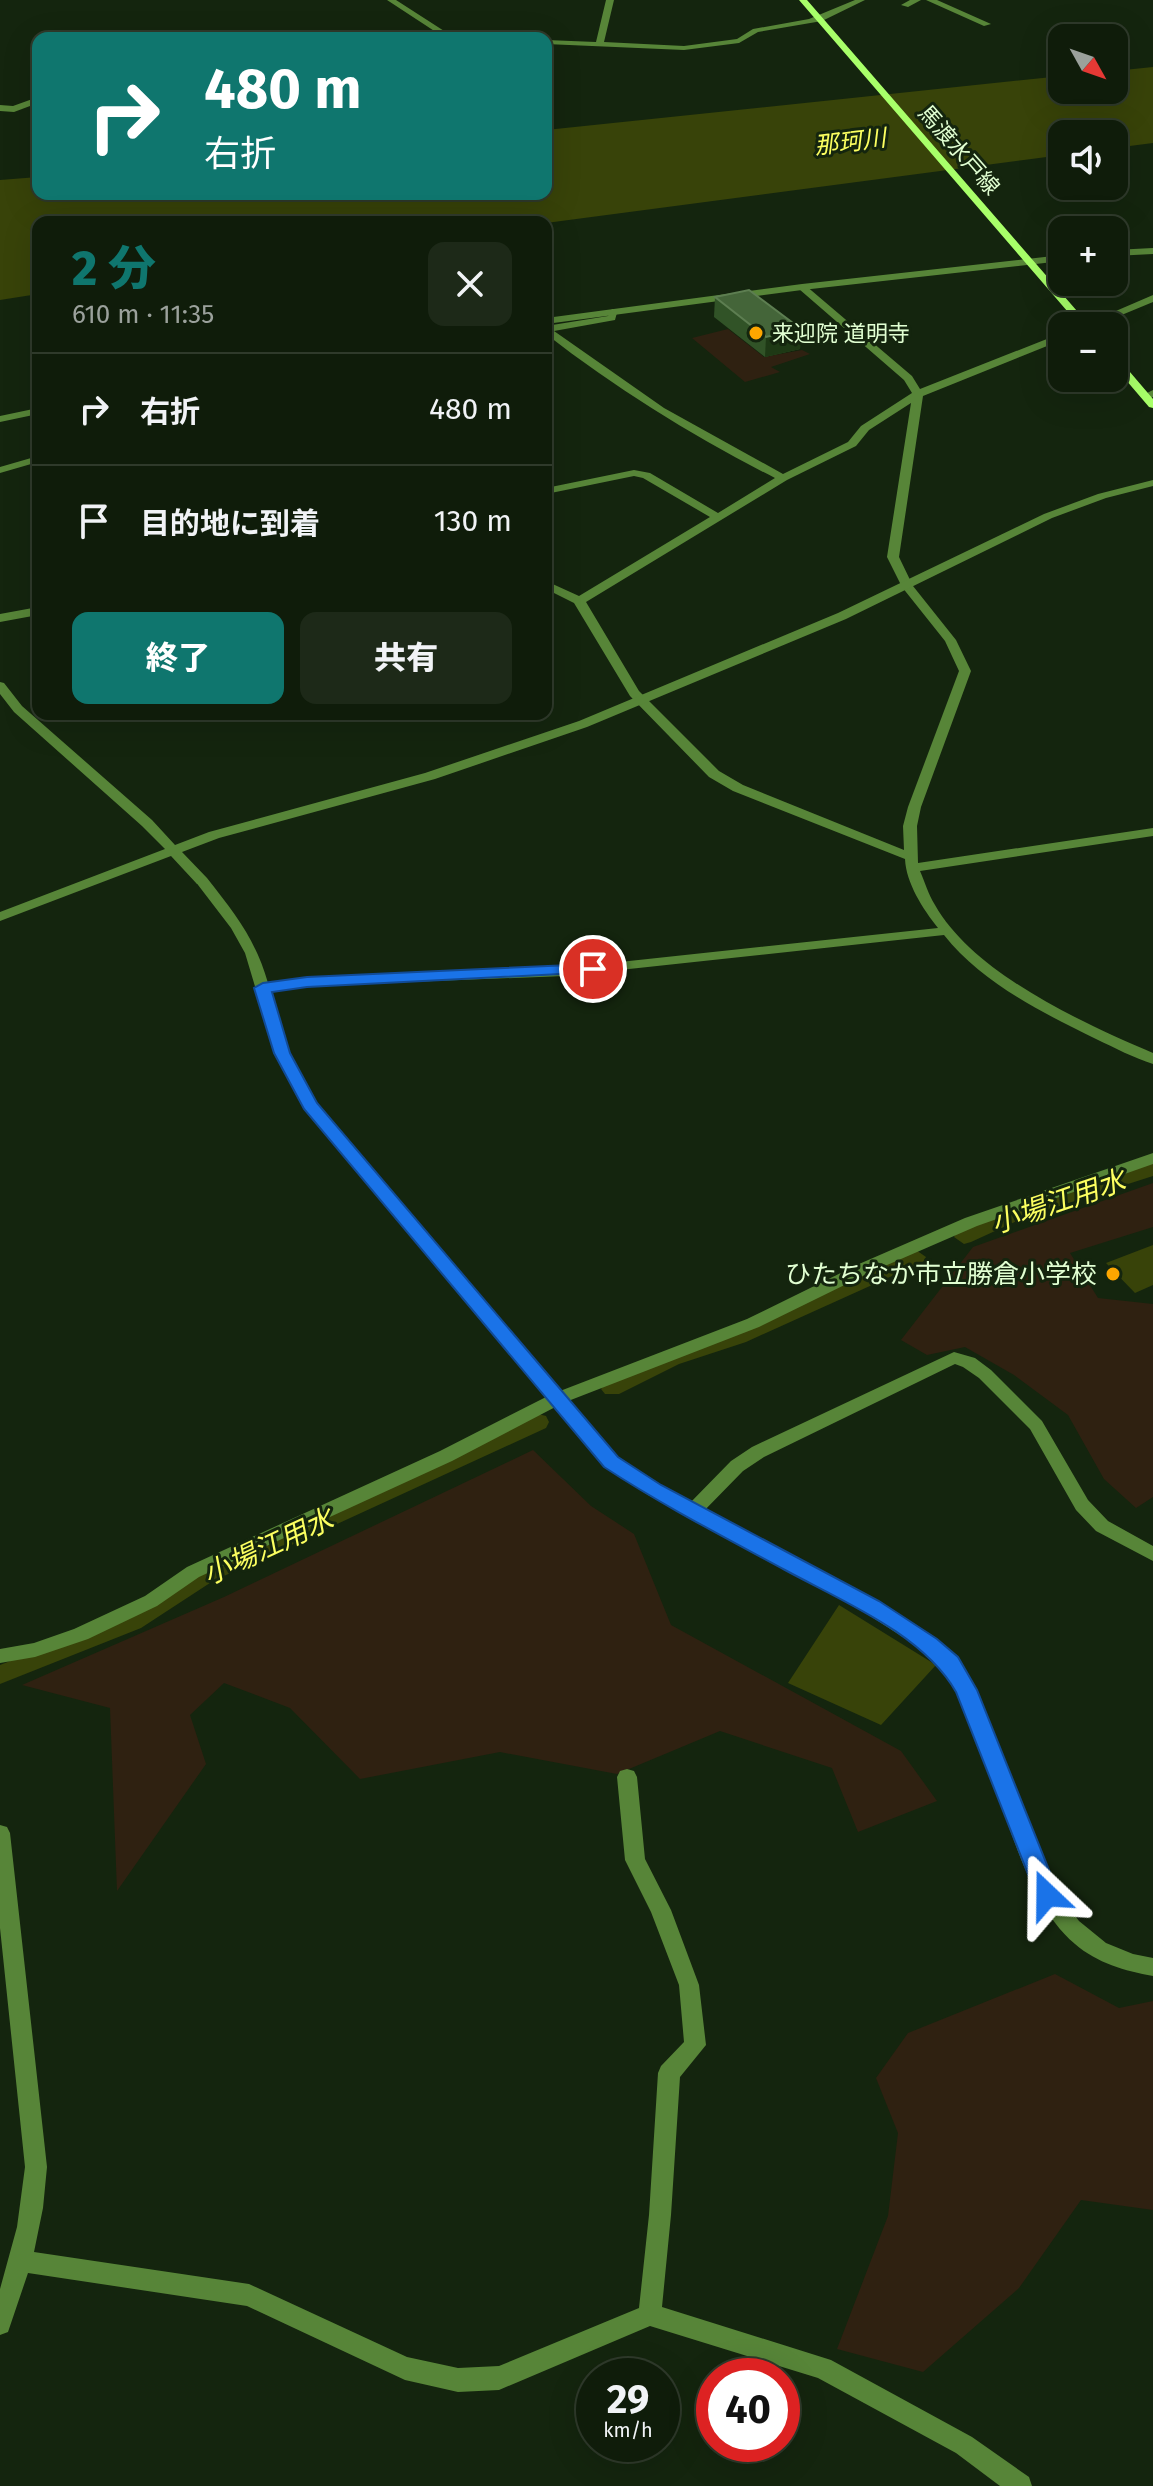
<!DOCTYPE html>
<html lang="ja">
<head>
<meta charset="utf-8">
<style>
	:root { --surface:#0f1c0a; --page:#1d2918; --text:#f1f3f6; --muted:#9ba19c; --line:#2f3a2b; --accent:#0f766e }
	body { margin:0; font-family:"Fira Sans","Noto Sans JP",sans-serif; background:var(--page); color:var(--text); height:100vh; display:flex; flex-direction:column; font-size:30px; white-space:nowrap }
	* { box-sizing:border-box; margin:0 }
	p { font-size:26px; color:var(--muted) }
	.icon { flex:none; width:44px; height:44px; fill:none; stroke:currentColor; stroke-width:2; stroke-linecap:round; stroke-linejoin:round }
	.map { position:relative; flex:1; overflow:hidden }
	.panel { position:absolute; left:32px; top:216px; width:520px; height:504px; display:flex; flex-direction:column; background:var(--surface); border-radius:16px; box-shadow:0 8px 32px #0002,0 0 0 2px var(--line) }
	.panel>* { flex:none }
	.hud { position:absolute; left:32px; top:32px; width:520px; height:168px; border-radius:16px; box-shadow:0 8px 32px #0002,0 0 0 2px var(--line); background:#0f766e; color:#fff; overflow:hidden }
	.needle { width:52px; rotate:130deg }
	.buttons { position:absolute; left:1048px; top:24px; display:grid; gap:16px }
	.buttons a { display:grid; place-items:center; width:80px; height:80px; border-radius:16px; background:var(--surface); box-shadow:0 8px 32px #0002,0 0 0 2px var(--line); font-size:40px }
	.speed { position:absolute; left:576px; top:2358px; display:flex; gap:16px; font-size:40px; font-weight:700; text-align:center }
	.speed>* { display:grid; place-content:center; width:104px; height:104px; border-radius:50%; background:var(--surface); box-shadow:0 8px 32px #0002,0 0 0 2px var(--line); line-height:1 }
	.speed small { font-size:20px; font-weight:400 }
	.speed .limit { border:12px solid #d22; background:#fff; color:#111 }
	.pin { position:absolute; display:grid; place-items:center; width:68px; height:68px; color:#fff; margin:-34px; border:4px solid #fff; border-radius:50%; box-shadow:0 2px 8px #0007 }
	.me { position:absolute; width:88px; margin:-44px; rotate:337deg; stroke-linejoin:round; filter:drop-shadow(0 0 6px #0008) }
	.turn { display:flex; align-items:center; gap:28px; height:168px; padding:0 40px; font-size:36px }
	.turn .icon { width:104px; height:104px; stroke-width:2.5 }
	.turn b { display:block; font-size:56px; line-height:68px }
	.round { display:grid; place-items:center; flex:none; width:84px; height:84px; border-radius:16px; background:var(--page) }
	.headline { display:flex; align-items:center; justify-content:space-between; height:136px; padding:0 40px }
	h1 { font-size:48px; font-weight:800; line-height:60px; color:var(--accent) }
	.cta { display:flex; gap:16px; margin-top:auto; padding:16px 40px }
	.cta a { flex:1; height:92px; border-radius:16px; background:var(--accent); color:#fff; font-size:32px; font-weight:800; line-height:92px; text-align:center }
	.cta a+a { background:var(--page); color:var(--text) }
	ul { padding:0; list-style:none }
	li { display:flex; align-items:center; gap:24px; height:112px; padding:0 40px; border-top:2px solid var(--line) }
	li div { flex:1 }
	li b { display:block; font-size:30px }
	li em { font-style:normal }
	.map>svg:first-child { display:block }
	.green { fill:#2f2111 }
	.water { fill:#384309 }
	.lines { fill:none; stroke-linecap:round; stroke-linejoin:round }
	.canal { fill:#384309; fill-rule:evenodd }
	.minor { fill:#578538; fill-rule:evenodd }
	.tertiary { fill:#578538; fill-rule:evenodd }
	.secondary { fill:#a8ff69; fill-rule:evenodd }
	.wall { fill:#315327 }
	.shaded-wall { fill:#1e3915 }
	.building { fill:#446539; stroke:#5d7e51; stroke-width:2 }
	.route { fill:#1a73e8; stroke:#114b97; stroke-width:2 }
	.poi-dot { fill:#fda600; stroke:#14250e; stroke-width:3 }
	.labels { text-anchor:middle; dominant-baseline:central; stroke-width:6; stroke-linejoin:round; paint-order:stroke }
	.far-street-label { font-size:22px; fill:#e1ffd2; stroke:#14250e }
	.far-poi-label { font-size:22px; fill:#e1ffd2; stroke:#14250e; text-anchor:start }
	.far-water-label { font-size:24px; font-style:italic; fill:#fcff60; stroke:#14250e }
	.poi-label { font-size:26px; fill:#e1ffd2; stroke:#14250e; text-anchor:end }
	.water-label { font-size:28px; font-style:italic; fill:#fcff60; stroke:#14250e }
</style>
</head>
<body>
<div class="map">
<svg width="1153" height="2486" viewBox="0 0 1153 2486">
	<rect width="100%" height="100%" fill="#14250e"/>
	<!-- green -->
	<path class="green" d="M728,329L764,357L802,350L810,354L771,367L780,372L745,382L692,338Z
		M1153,1183V1227L1070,1253L1098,1298L1153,1304V1497L1136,1508L1104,1479L1068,1415L1014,1375L965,1347L927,1355L901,1340L973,1247Z
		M533,1450L591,1506L634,1534L671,1625L901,1751L937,1801L858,1832L832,1768L720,1731L617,1774L500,1752L360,1779L290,1708L224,1683L190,1715L206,1764L117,1891L110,1708L22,1685L224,1597Z
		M1055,1974L1119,2008L1153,2001V2210L1081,2200L1019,2288L923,2372L837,2349L888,2216L898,2133L876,2078L908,2033Z"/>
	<!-- water -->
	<path class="water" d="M1153,67V143L1114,148V134H1062V155L546,223L38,222V294L0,300V180L38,177V194H546V130L1062,76V90H1114V71Z
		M1153,1245V1285L1135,1293L1106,1263Z
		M839,1605L936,1665L881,1725L788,1683Z"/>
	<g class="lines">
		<!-- canal -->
		<path class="canal" d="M1153,1163V1176L1028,1216L971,1242L964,1244L954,1237L957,1232L1014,1206Z
			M916,1250L926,1257L923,1262L746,1342L679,1364L619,1394H605L601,1389L605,1384L665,1354L732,1332Z
			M538,1414L546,1416L549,1422L546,1428L213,1581L141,1628L0,1684V1665L125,1616L197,1569Z"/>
		<!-- minor -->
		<path class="minor" d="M387,0H396L455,38H445Z
			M606,0H614L604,42L684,46L737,39L753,29L809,19L855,0H865L822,21L758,32L739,43L684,50L546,44V40L596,42Z
			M910,0H921L908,7L901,5Z
			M926,0H937L991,24L984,26Z
			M38,97V103L14,112L0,111V105L13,106Z
			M799,285H805L912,376L920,389L1062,333V340L923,396L899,557L913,586L956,640L971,671L921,807L917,826L918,863L1153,828V836L920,871C925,882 928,894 935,905C974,974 1083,1023 1153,1053V1064C1134,1058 1115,1048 1096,1039C1043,1013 982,983 944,935L564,976L307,986L271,991L289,1053L316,1103L560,1391L747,1319L859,1264L965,1218L1153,1153V1164L977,1226L871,1272L759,1327L563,1403L452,1461L199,1577L157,1606L88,1639L35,1657L0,1663V1649L34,1643L74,1629L145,1596L187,1567L440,1451L546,1397L305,1108L275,1053L245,953L231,928L195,881L197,878H207C235,914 255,938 268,983L307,978L564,968L938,928C923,909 906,883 905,859L733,791L709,777L630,696L574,603L546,589V581L579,596L710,517L643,478L634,476L546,494V488L634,470L650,473L718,513L775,478C694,437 618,390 546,334V326L608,316L612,309H618L615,320L554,331L664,408L783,474L848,442L861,426L912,393L904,380L799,289ZM911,403L887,557L902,587L945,641L959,671L908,807L903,826L904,850L743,785L719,771L639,691L586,602L787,480L856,446L869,430Z
			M1153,295V302L1095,326H1081Z
			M1153,390V397L1146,399L1141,396Z
			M38,456V462L0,473V467Z
			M38,607V615L0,622V614Z
			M0,682L4,683L22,706L152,820V826H142L14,712L0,694Z
			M954,1352L975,1358L991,1370L1042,1421L1088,1500L1108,1521L1153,1546V1561L1096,1531L1076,1510L1030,1429L979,1378L963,1367L955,1364L764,1457L743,1471L699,1516H687L684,1511L687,1506L731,1461L752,1447Z
			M627,1769L634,1771L637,1777L645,1859L671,1910L699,1985L706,2045L680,2077L671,2215L662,2307L831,2360L972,2437L1029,2477L1032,2486H1000L956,2453L818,2378L650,2326L499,2390L458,2392L405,2380L247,2306L28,2273L8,2332L0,2335V2289L17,2227L25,2167L0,1928V1825L7,1827L10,1833L47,2167L43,2208L34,2252L249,2284L407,2357L458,2368L499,2366L639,2308L649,2215L658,2073L661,2066L684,2042L679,1985L651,1912L625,1860L617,1777L620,1771Z"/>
		<!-- tertiary -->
		<path class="tertiary" d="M1153,248V254L1114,256V250Z
			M1062,255V261L802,290L546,324V318L802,284Z
			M38,408V414L0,422V416Z
			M1153,480V486L1106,498L1052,518L846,619L587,727L435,779L219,838L182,852L207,878V884H197L171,856L0,921V912L165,849L142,826V820H152L175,845L209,832L425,773L579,721L838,613L1044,514L1098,494Z
			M557,1393L563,1395L617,1457L660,1485L878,1602L937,1640L958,1658L975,1690L1057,1892L1079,1921L1106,1943L1133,1954L1153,1958V1976C1125,1971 1097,1963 1075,1944C1036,1910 1021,1858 1003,1811C988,1771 972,1731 957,1691L944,1668L923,1650L864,1612L648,1495L605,1467L551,1403L548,1399L551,1395Z"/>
		<!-- secondary -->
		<path class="secondary" d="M799,0H807L1090,326H1080Z
			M1114,357L1118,358L1153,399V408L1149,407L1114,366Z"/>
	</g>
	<!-- wall -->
	<path class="wall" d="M715,297L801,329L800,349L765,357L714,317Z"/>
	<!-- shaded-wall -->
	<path class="shaded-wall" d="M801,329L800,349L765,357L766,337Z"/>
	<!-- building -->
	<path class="building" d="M749,290L801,329L766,337L715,297Z"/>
	<!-- route -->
	<path class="route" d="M593,964L601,969L599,972L307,987L272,992L290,1053L317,1103L618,1457L661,1485L879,1601L937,1639L958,1657L977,1690L1059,1895L1056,1902L1047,1905L1039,1902L956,1692C923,1634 842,1601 785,1570C724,1537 662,1505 604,1467L304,1109L274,1053L254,988L263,983L307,977Z"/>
	<!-- markers -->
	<g class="poi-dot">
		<circle cx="756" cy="333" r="8"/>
		<circle cx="1113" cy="1274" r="8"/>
	</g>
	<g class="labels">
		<!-- far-street labels -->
		<g class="far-street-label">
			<text transform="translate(959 150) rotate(49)">馬渡水戸線</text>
		</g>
		<!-- far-poi labels -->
		<g class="far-poi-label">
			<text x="772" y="333">来迎院 道明寺</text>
		</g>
		<!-- far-water labels -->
		<g class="far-water-label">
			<text transform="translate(850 142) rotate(-7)">那珂川</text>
		</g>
		<!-- poi labels -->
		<g class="poi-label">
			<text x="1097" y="1274">ひたちなか市立勝倉小学校</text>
		</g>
		<!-- water labels -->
		<g class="water-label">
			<text transform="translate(1058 1202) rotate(-19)">小場江用水</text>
			<text transform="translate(268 1547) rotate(-25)">小場江用水</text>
		</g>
	</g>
</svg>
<div class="buttons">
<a><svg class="needle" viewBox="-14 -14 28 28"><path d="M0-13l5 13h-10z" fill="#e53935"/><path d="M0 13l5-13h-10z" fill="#9ba19c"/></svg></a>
<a><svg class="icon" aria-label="sound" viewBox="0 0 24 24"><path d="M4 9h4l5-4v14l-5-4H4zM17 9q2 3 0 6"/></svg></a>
<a>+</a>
<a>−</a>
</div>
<div class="speed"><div>29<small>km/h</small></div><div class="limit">40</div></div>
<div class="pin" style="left:593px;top:969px;background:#d93025"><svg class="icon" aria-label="arrive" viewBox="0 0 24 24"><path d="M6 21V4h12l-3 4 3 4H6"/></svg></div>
<svg class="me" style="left:1047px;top:1895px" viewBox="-20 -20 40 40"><path d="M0-17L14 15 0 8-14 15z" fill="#1a73e8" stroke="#fff" stroke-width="4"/></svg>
<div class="hud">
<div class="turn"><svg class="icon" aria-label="right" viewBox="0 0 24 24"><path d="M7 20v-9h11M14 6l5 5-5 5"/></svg><div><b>480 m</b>右折</div></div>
</div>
<section class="panel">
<div class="headline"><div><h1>2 分</h1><p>610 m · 11:35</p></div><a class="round"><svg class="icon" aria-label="close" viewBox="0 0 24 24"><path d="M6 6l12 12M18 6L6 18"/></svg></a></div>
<ul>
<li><svg class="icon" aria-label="right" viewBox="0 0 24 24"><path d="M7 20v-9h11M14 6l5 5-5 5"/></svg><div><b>右折</b></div><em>480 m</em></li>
<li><svg class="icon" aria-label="arrive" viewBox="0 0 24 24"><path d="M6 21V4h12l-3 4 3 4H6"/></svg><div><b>目的地に到着</b></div><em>130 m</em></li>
</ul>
<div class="cta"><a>終了</a><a>共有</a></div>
</section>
</div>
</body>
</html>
